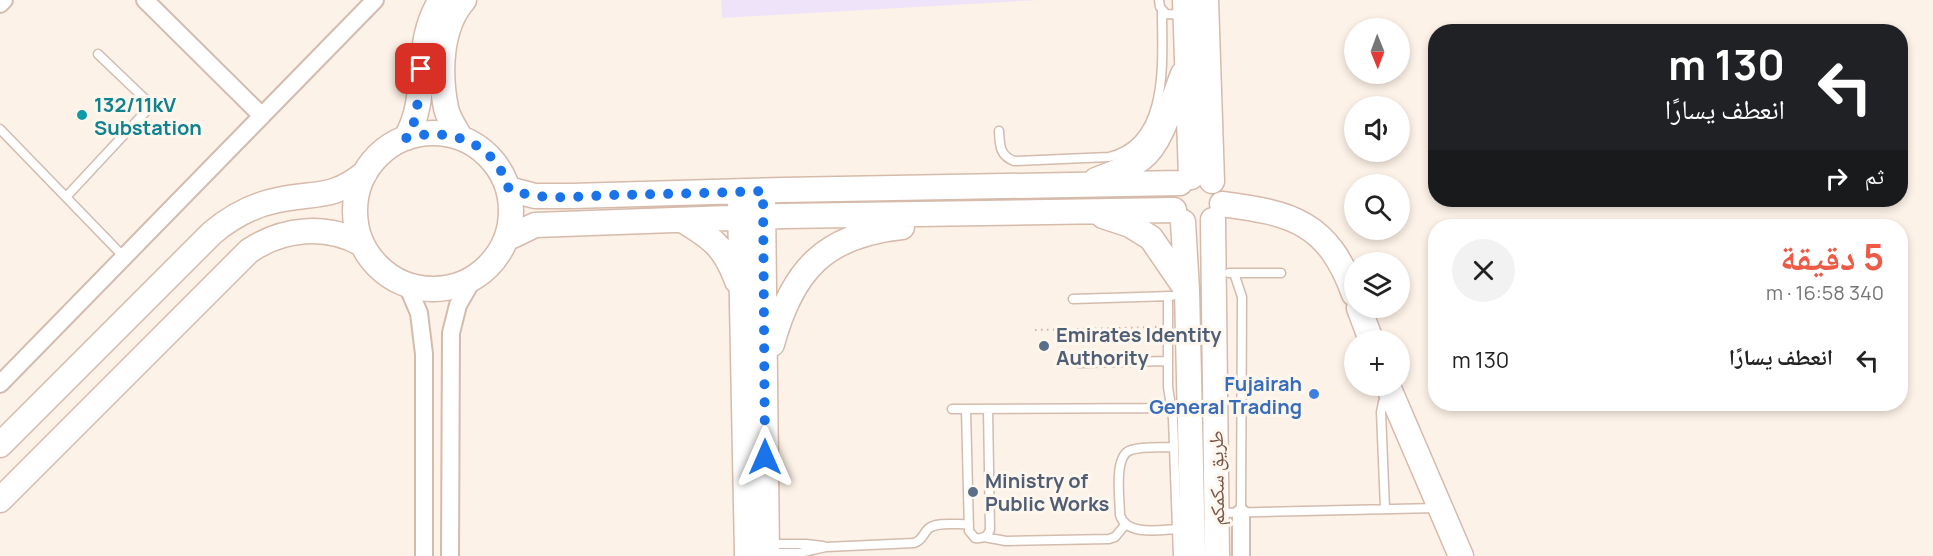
<!DOCTYPE html>
<html lang="ar">
<head>
<meta charset="utf-8">
<style>
	:root { --surface:#fff; --page:#f2f2f2; --text:#222; --muted:#767676; --accent:#ed5b46 }
	body { margin:0; font-family:Manrope,"Noto Naskh Arabic",sans-serif; background:var(--page); color:var(--text); direction:rtl; height:100vh; display:flex; flex-direction:column; font-size:22px; white-space:nowrap }
	* { box-sizing:border-box; margin:0 }
	p { font-size:20px; color:var(--muted) }
	.icon { flex:none; width:33px; height:33px; fill:none; stroke:currentColor; stroke-width:2; stroke-linecap:round; stroke-linejoin:round }
	.map { position:relative; flex:1; overflow:hidden; direction:ltr }
	.panel { position:absolute; left:1428px; top:219px; width:480px; height:192px; display:flex; flex-direction:column; background:var(--surface); border-radius:24px; box-shadow:0 3px 9px #0003; direction:rtl }
	.panel>* { flex:none }
	.top-card { position:absolute; left:1428px; top:24px; width:480px; height:183px; border-radius:24px; box-shadow:0 3px 9px #0003; direction:rtl; background:#202124; color:#fff; overflow:hidden }
	.needle { width:39px; rotate:179deg }
	.fabs { position:absolute; left:1344px; top:18px; display:grid; gap:12px }
	.fabs a { display:grid; place-items:center; width:66px; height:66px; border-radius:50%; background:var(--surface); box-shadow:0 3px 9px #0003; font-size:30px }
	.pin { position:absolute; display:grid; place-items:center; width:51px; height:51px; color:#fff; margin:-26px; border-radius:12px; box-shadow:0 3px 9px #0006 }
	.me { position:absolute; width:66px; margin:-33px; rotate:0deg; stroke-linejoin:round; filter:drop-shadow(0 0 4px #0008) }
	.turn { display:flex; align-items:center; gap:21px; height:126px; padding:0 24px; font-size:27px }
	.turn .icon { width:78px; height:78px; stroke-width:2.5 }
	.turn b { display:block; font-size:42px; line-height:51px }
	.then { display:flex; align-items:center; height:57px; padding:0 24px; background:#0003; gap:12px; font-size:22px }
	.round { display:grid; place-items:center; flex:none; width:63px; height:63px; border-radius:32px; background:var(--page) }
	.headline { display:flex; align-items:center; justify-content:space-between; height:102px; padding:0 24px }
	h1 { font-size:36px; font-weight:700; line-height:45px; color:var(--accent) }
	ul { padding:0; list-style:none }
	li { display:flex; align-items:center; gap:18px; height:78px; padding:0 24px }
	li div { flex:1 }
	li b { display:block; font-size:22px }
	li em { font-style:normal }
	.map>svg:first-child { display:block }
	.education { fill:#efe3fa }
	.lines { fill:none; stroke-linecap:round; stroke-linejoin:round }
	.lane-casing { stroke:#d3bbae; stroke-width:11 }
	.street-casing { stroke:#d3bbae; stroke-width:20 }
	.secondary-casing { stroke:#d6baab; stroke-width:27 }
	.path { stroke:#dab09f; stroke-width:2; stroke-dasharray:1.5 4.5; stroke-linecap:butt }
	.lane { stroke:#fff; stroke-width:8 }
	.street { stroke:#fff; stroke-width:16 }
	.secondary { stroke:#fff; stroke-width:24 }
	.route { stroke:#1a73e8; stroke-width:10; stroke-dasharray:0 18 }
	.culture-dot { fill:#0f9aa8; stroke:#fff7ee; stroke-width:2 }
	.service-dot { fill:#5c6f8a; stroke:#fff7ee; stroke-width:2 }
	.shop-dot { fill:#3f7fe0; stroke:#fff7ee; stroke-width:2 }
	.labels { text-anchor:middle; dominant-baseline:central; stroke-width:6; stroke-linejoin:round; paint-order:stroke }
	.culture-label { font-size:20px; font-weight:bold; fill:#0d838f; stroke:#fff7ee; text-anchor:start }
	.service-label { font-size:20px; font-weight:bold; fill:#4e5e75; stroke:#fff7ee; text-anchor:start }
	.shop-label { font-size:20px; font-weight:bold; fill:#366cbe; stroke:#fff7ee; text-anchor:end }
	.street-label { font-size:20px; fill:#795649; stroke:#fff7ee }
</style>
</head>
<body>
<div class="map">
<svg width="1933" height="556" viewBox="0 0 1933 556">
	<rect width="100%" height="100%" fill="#fdf2e7"/>
	<!-- education -->
	<path class="education" d="M721,0H1040L722,18Z"/>
	<g class="lines">
		<!-- lane casing -->
		<g class="lane-casing">
			<path id="lane" d="M1159,0L1160,7L1166,14L1185,15
				M0,129L124,257
				M999,131C1000,145 999,155 1014,161L1109,157C1170,143 1162,60 1162,11
				M66,197L148,109L145,99L98,54
				M1229,273H1281
				M1234,273L1242,297L1241,513
				M1168,296V387L1173,419L1178,556
				M1073,299L1172,296
				M1079,363L1168,361
				M952,409L1174,408
				M966,409L969,531L975,538C983,539 987,537 990,530L988,409
				M1174,447C1161,448 1144,446 1131,450C1113,455 1120,499 1120,515C1126,536 1160,530 1177,529
				M1385,509L1381,412L1383,402L1388,395
				M1219,513L1437,508
				M984,537L1006,541L1109,539L1115,537L1125,525
				M770,544H806L823,546
				M767,553H799L826,547L914,543C923,540 922,535 928,529C936,521 958,525 969,524"/>
		</g>
		<!-- street casing -->
		<g class="street-casing">
			<path id="street" d="M145,0L262,116
				M0,4L4,0
				M407,285L419,313L424,354V556
				M0,384L375,0
				M1241,513V556
				M450,556L451,333L458,305L473,279"/>
		</g>
		<!-- secondary casing -->
		<g class="secondary-casing">
			<path id="secondary" d="M1185,0L1191,177
				M1206,0L1212,181
				M355 211a78 78 0 1 1 156 0a78 78 0 1 1-156 0Z
				M460,137C455,128 448,118 446,108C439,73 440,27 464,0
				M406,138C431,94 412,45 441,0
				M1096,180C1111,174 1129,168 1142,158C1163,142 1173,98 1183,74
				M509,189L535,196H572L783,190L1180,183
				M763,201L767,556
				M740,204L747,556
				M1222,204C1292,213 1328,222 1354,294
				M1103,216L1130,225L1151,238L1186,289
				M682,220C712,238 725,247 737,281
				M1213,220L1217,556
				M1183,222L1187,290L1193,556
				M508,238L535,225L784,216L1174,210
				M1359,308L1371,340
				M772,344C792,271 824,235 902,227
				M1388,386L1461,556
				M0,445L212,233C231,217 252,205 278,200C315,192 332,200 365,173
				M0,500L249,251C283,228 326,224 362,244"/>
		</g>
		<!-- path -->
		<path class="path" d="M1035,330L1158,327"/>
		<!-- lane -->
		<use href="#lane" class="lane"/>
		<!-- street -->
		<use href="#street" class="street"/>
		<!-- secondary -->
		<use href="#secondary" class="secondary"/>
	</g>
	<g class="lines">
		<!-- route -->
		<path class="route" d="M421,69L416,118L406,138C440,129 478,136 499,167C503,174 506,182 509,189C542,202 580,196 615,195C664,194 714,193 763,191L765,457"/>
	</g>
	<!-- markers -->
	<circle class="culture-dot" cx="82" cy="115" r="6"/>
	<g class="service-dot">
		<circle cx="1044" cy="346" r="6"/>
		<circle cx="973" cy="492" r="6"/>
	</g>
	<circle class="shop-dot" cx="1314" cy="394" r="6"/>
	<g class="labels">
		<!-- culture labels -->
		<g class="culture-label">
			<text x="94" y="104">132/11kV<tspan x="94" dy="23">Substation</tspan></text>
		</g>
		<!-- service labels -->
		<g class="service-label">
			<text x="1056" y="334">Emirates Identity<tspan x="1056" dy="23">Authority</tspan></text>
			<text x="985" y="480">Ministry of<tspan x="985" dy="23">Public Works</tspan></text>
		</g>
		<!-- shop labels -->
		<g class="shop-label">
			<text x="1302" y="383">Fujairah<tspan x="1302" dy="23">General Trading</tspan></text>
		</g>
		<!-- street labels -->
		<g class="street-label">
			<text transform="translate(1216 478) rotate(-91)">طريق سكمكم</text>
		</g>
	</g>
</svg>
<div class="fabs">
<a><svg class="needle" viewBox="-14 -14 28 28"><path d="M0-13l5 13h-10z" fill="#e53935"/><path d="M0 13l5-13h-10z" fill="#767676"/></svg></a>
<a><svg class="icon" aria-label="sound" viewBox="0 0 24 24"><path d="M4 9h4l5-4v14l-5-4H4zM17 9q2 3 0 6"/></svg></a>
<a><svg class="icon" aria-label="search" viewBox="0 0 24 24"><circle cx="10" cy="10" r="6"/><path d="M15 15l6 6"/></svg></a>
<a><svg class="icon" aria-label="layers" viewBox="0 0 24 24"><path d="M12 4l9 5-9 5-9-5zM3 14l9 5 9-5"/></svg></a>
<a>+</a>
</div>
<div class="pin" style="left:421px;top:69px;background:#d93025"><svg class="icon" aria-label="arrive" viewBox="0 0 24 24"><path d="M6 21V4h12l-3 4 3 4H6"/></svg></div>
<svg class="me" style="left:765px;top:457px" viewBox="-20 -20 40 40"><path d="M0-17L14 15 0 8-14 15z" fill="#1a73e8" stroke="#fff" stroke-width="4"/></svg>
<div class="top-card">
<div class="turn"><svg class="icon" aria-label="left" viewBox="0 0 24 24"><path d="M17 20v-9H6M10 6l-5 5 5 5"/></svg><div><b>130 m</b>انعطف يسارًا</div></div>
<div class="then">ثم<svg class="icon" aria-label="right" viewBox="0 0 24 24"><path d="M7 20v-9h11M14 6l5 5-5 5"/></svg></div>
</div>
<section class="panel">
<div class="headline"><div><h1>5 دقيقة</h1><p>340 m · 16:58</p></div><a class="round"><svg class="icon" aria-label="close" viewBox="0 0 24 24"><path d="M6 6l12 12M18 6L6 18"/></svg></a></div>
<ul>
<li><svg class="icon" aria-label="left" viewBox="0 0 24 24"><path d="M17 20v-9H6M10 6l-5 5 5 5"/></svg><div><b>انعطف يسارًا</b></div><em>130 m</em></li>
</ul>
</section>
</div>
</body>
</html>
